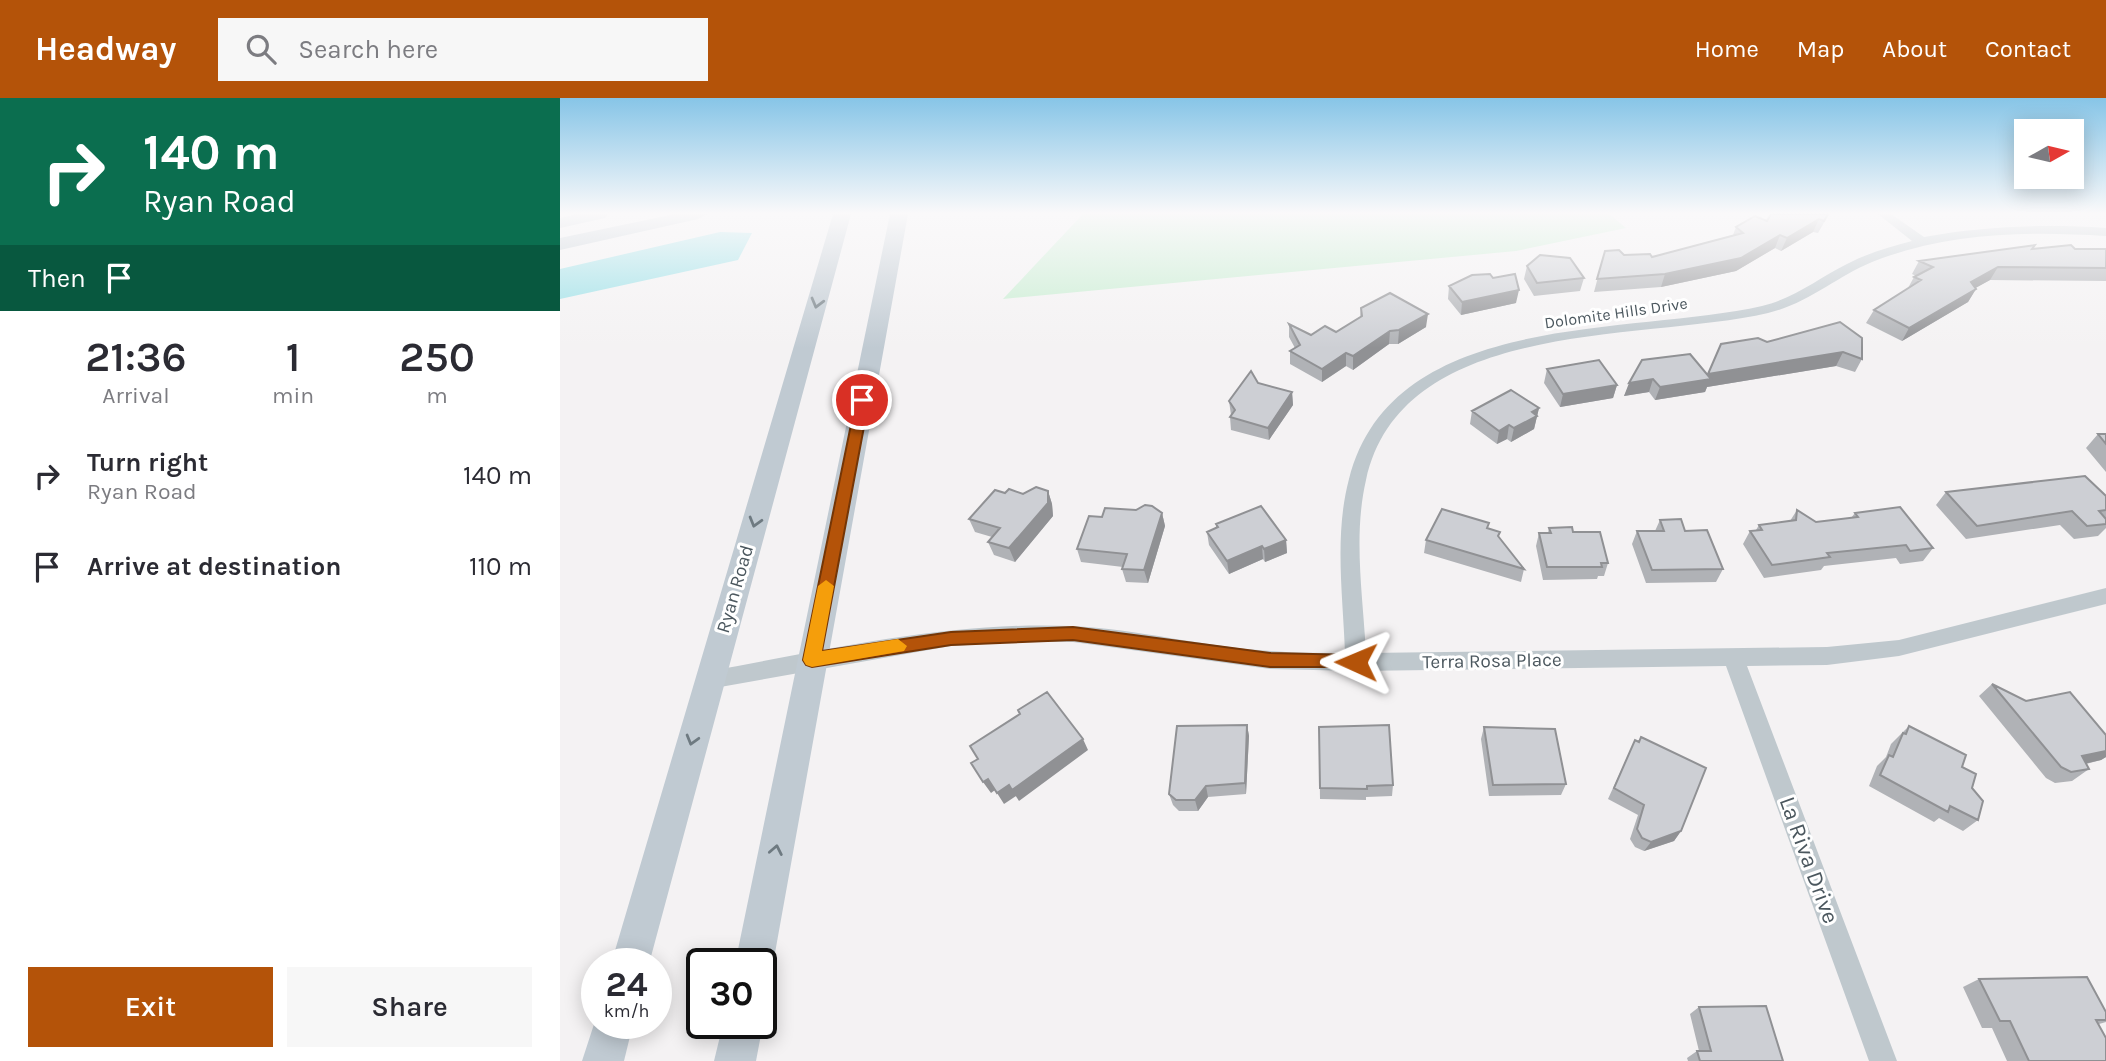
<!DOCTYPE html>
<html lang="en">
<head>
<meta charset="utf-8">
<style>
	:root { --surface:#fff; --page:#f7f7f7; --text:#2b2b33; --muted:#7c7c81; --accent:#b45309 }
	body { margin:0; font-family:Karla,sans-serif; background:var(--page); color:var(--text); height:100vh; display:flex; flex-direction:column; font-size:26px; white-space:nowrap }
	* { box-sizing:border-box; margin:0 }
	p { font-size:23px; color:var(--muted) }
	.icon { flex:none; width:38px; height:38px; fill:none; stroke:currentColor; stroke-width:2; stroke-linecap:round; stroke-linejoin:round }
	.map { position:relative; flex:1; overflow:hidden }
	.details { display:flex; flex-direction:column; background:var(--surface); width:560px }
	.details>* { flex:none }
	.banner { background:#0b6e4f; color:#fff; overflow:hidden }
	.needle { width:46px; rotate:82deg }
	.buttons { position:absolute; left:1454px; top:21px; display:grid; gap:14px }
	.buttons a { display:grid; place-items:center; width:70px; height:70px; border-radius:0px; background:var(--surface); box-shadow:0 4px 18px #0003; font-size:35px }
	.speed { position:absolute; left:21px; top:850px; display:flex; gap:14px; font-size:35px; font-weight:700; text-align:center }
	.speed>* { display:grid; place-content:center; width:91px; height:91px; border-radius:50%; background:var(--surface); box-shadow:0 4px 18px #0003; line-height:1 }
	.speed small { font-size:18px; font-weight:400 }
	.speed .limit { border:4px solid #111; border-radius:10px; background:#fff; color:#111 }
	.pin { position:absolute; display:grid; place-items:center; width:60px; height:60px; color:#fff; margin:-30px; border:4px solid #fff; border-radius:50%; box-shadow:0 2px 7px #0007 }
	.me { position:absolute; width:77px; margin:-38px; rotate:271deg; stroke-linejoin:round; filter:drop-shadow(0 0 5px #0008) }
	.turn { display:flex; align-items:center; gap:24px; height:147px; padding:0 28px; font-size:32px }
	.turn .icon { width:91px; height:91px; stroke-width:2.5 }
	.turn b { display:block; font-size:49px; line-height:60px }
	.then { display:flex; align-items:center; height:66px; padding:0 28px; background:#0003; gap:14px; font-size:26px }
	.eta { display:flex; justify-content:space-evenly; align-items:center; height:119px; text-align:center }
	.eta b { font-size:42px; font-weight:600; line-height:49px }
	.action { display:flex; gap:14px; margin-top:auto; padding:14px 28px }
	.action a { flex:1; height:80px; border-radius:0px; background:var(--accent); color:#fff; font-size:28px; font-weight:600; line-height:80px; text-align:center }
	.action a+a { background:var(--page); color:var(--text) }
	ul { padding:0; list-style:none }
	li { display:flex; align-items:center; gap:21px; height:91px; padding:0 28px }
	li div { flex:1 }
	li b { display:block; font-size:26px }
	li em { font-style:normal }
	header { display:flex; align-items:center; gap:42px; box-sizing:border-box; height:98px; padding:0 35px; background:var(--accent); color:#fff }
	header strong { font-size:33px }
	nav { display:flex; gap:38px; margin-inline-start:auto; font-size:24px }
	.search { width:490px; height:63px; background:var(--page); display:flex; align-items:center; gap:18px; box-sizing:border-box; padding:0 24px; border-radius:0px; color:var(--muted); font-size:26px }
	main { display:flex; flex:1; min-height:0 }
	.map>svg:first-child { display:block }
	.green { fill:#c6edd0 }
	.water { fill:#96dfe6 }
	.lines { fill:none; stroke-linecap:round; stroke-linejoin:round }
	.street { fill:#bfc8cd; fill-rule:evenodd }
	.secondary { fill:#c0cad2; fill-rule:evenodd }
	.wall { fill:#b0b2b6 }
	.shaded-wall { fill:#909194 }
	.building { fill:#cdcfd4; stroke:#909194; stroke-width:2 }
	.oneway { stroke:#6e7a81 }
	.route { fill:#b45309; stroke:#753606; stroke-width:2 }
	.slow { fill:#f59e0b }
	.labels { text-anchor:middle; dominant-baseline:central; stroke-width:6; stroke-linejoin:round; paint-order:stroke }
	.far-street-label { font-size:16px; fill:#4b575e; stroke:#fff }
	.street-label { font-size:19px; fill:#4b575e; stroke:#fff }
	.near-street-label { font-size:23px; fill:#4b575e; stroke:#fff }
</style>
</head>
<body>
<header>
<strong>Headway</strong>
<div class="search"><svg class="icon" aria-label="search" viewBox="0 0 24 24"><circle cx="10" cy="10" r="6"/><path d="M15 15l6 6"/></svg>Search here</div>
<nav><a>Home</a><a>Map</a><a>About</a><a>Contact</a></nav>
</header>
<main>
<section class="details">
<div class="banner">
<div class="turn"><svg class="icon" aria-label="right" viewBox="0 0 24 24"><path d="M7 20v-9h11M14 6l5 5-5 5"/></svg><div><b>140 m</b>Ryan Road</div></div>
<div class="then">Then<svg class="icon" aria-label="arrive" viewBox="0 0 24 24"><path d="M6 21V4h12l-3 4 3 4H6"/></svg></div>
</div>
<div class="eta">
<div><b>21:36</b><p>Arrival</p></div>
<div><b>1</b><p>min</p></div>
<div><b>250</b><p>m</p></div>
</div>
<ul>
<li><svg class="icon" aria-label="right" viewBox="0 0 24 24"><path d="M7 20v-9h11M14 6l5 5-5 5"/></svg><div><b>Turn right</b><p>Ryan Road</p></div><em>140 m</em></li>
<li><svg class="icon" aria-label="arrive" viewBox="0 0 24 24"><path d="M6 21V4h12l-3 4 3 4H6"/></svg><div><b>Arrive at destination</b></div><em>110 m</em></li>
</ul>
<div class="action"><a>Exit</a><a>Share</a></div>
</section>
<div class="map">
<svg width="1546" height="963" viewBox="0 0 1546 963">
	<rect width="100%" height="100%" fill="#f4f2f3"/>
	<!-- green -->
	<path class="green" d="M523,116H1049L1066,130L956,153L443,201Z"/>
	<!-- water -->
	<path class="water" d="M160,134L192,135L178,162L0,201V171Z"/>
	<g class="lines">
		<!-- street -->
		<path class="street" d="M1318,116H1331L1364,139C1425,128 1484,126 1546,130V138C1467,133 1387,134 1312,164C1276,179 1247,206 1208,215C1084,244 842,218 806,382C793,438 803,498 806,555L1267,549L1339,542L1546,490V506L1339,558L1267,567L1187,568L1337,963H1309L1166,568L796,573L710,571L513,544H460L391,548L149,591L142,588L138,582L142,576L149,573C268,552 389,523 511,528C578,531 644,549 711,553C736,555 761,555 785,555C783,498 774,437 789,381C832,211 1070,238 1202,208C1233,201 1259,180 1287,166C1308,155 1330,149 1352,143Z"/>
		<!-- secondary -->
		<path class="secondary" d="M17,116H48L45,120L0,130V120Z
			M115,116H147L138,121L0,152V140Z
			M273,116H291L89,866H51Z
			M330,116H348L213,866L208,880L201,882V866H175Z
			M37,917V926H73L64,963H22Z
			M201,921L203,926L196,963H154L163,926H201Z"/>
	</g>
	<!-- wall -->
	<path class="wall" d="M1269,116L1258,135L1253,134L1221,153L1215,150L1176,173L1101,189L1034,194L1045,153L1064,157L1092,159L1173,137L1176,129L1207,123Z
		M1473,151H1546V183L1430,182L1415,190L1416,191L1408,204L1342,243L1306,225L1314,212L1348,190L1354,179L1356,178L1352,176L1359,163Z
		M967,168L1024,180L1020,193L974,198L964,181Z
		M889,188L956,205L901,217L888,201Z
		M801,210L866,229L838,246H829L793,272L786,268L762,284L730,266V253L735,250L729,239V226L751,237L776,234L800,219Z
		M1280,224L1302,261L1295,274L1276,268L1147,289L1145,294L1095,302L1089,294L1064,298L1082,262L1148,277L1207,244Z
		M987,271L1057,287L1053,300L1000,309L984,285Z
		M698,285L732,294L733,307L709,342L671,332L670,319L671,317L669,303Z
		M979,310L974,331L951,344L947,341L937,346L910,326L912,313Z
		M1538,336H1546V374L1526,350Z
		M488,393L492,406L493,418L455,464L434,457L428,444L432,439L415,434L409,421L445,395L463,396Z
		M1386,394L1546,398V430L1538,438L1514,441L1500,427L1406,441L1376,407Z
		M1237,412L1256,424L1291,420L1295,415L1373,450L1363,463L1340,466L1336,460L1264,468L1261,472L1204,480L1183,446L1190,433L1196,432L1199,427L1230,423Z
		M602,415L605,428L588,485L566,484L562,471L563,469L521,464L517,451L542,419Z
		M1100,422L1125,433L1163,471L1156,484L1086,485L1072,446L1077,433H1095Z
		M656,426L726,442L727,455L705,464L703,461L669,476L649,447L647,434L656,430Z
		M928,430L938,439L964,471L961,484L864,455L866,442Z
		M989,430L1013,434L1048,465L1044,478H1038L1037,481L983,482L976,448L979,435H988Z
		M1432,586L1466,603L1546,637V659L1541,662L1526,666L1529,671L1512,683L1495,685L1486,680L1419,598Z
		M687,627L689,638L686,696L648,699L638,713H619L613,707L609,696Z
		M1349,628L1402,669L1412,690L1418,722L1403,733L1379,720L1374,724L1309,688L1317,668L1326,659L1331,646Z
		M759,629L833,687L832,698L806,699V702L760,701Z
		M924,629L1006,686L1001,697L929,698L921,641Z
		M1075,642L1121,733L1114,743L1084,753L1075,749L1070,741L1078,717L1048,701Z
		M1419,881L1546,914V924L1539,926L1546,963H1447L1432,930H1422L1403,889Z
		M1139,909L1223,963H1128L1127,960L1137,953H1139L1130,916Z"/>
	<!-- shaded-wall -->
	<path class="shaded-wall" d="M1259,121L1253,134L1221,153L1227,140Z
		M1220,137L1215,150L1176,173L1101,189L1105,176Z
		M1438,169L1430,182L1403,197L1411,184Z
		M1416,191L1408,204L1342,243L1349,230Z
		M959,192L956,205L901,217L902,204Z
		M868,216L866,229L838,246L839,232Z
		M830,233L829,246L793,272V258Z
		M1283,254L1276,268L1147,289L1145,294L1095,302L1100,289L1148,276Z
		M786,255V268L762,284V271Z
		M1093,281L1089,294L1064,298L1069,285Z
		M1057,287L1053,300L1000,309L1003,296Z
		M732,294L733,307L709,342L708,330Z
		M979,310L974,331L951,344L954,330L972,314Z
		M949,327L947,341L937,346L939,333Z
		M488,393L492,406L493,418L455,464L449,450Z
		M602,415L605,428L588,485L584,472Z
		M726,442L727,455L705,464L704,451Z
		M702,448L703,461L669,476L667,463Z
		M687,627L689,638L686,696L685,685Z
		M523,641L528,652L459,703L452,692Z
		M1546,653V659L1541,662L1506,670L1522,658Z
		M428,681L435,692L431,695L423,684Z
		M449,687L456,698L444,706L437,695Z
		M646,688L648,699L638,713L635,702Z
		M1121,733L1114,743L1084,753L1091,744Z"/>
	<!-- building -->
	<path class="building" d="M1211,116H1268L1264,123L1259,121L1227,140L1220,137L1181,160L1105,176L1037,181L1045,153L1059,152L1064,157L1090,156L1092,159L1183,135L1176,129L1195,118L1207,123Z
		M1475,147L1472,151L1511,147L1515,151H1546V170L1438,169L1411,184L1416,191L1349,230L1314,212L1361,182L1354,179L1373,169L1359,163Z
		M980,157L1010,160L1024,180L977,185L967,168Z
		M930,176L933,180L955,176L959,192L902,204L889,188L912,177Z
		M830,195L868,216L839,232L830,233L793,258L786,255L762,271L730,253L740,247L729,226L751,237L765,228L776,234L802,218L801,210Z
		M1280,224L1302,240V261L1283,254L1148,276L1161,246L1198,240L1207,244Z
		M1130,256L1151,281L1100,289L1093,281L1069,285L1082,262Z
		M1039,262L1057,287L1003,296L987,271Z
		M691,273L698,285L732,294L708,330L670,319L675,312L669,303Z
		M951,292L979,310L972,314L977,318L954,330L949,327L939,333L912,313Z
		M1538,336H1546V346Z
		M1525,378L1546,398V412L1539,413L1546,421V426L1527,428L1512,413L1417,428L1386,394Z
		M476,389L488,393V405L449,450L428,444L440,430L409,421L435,392L445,395L449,391L463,396Z
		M585,407L592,408L602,415L584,472L562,471L567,456L517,451L529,418L542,419L545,410L576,412Z
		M701,408L726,442L704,451L702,448L667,463L647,434L658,429L656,426Z
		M1340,409L1373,450L1350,453L1346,447L1267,455L1270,459L1212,467L1190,433L1202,432L1199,427L1236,422L1237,412L1256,424L1298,419L1295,415Z
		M882,411L929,425L927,430L940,434L938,438L964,471L866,442Z
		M1121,421L1125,433L1147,432L1163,471L1092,472L1077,433H1104L1100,422Z
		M1012,429L1013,434H1040L1048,465H1041L1042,469H987L979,435H991L989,430Z
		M1432,586L1466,603L1510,594L1546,637V653L1522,658L1529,671L1511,674L1501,669Z
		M487,594L523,641L452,692L449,687L437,695L428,681L423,684L411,665L418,661L410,648L460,616L458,612Z
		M687,627L685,685L646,688L635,702H616L609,696L617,628Z
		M829,627L833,687L807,688V691L760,690L759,629Z
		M1349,628L1406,657L1402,669L1416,676L1412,690L1423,703L1418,722L1390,708L1388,714L1320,677L1329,657L1333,659L1343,635L1346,636Z
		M924,629L995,631L1006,686L933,687Z
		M1081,639L1146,670L1121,733L1091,744L1082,740L1077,731L1084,707L1054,690L1075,642L1079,644Z
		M1527,879L1546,914V922H1536L1546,940V963H1469L1450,923H1440L1419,881Z
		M1206,908L1223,963H1140L1137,953H1151L1139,909Z"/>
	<!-- one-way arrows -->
	<defs><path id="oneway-chevron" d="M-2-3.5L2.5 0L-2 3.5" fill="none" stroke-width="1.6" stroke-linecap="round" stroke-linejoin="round" transform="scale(1.75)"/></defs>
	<g class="oneway">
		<use href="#oneway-chevron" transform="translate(257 205) rotate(105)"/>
		<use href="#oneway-chevron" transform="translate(195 424) rotate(106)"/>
		<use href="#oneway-chevron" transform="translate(132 642) rotate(106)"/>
		<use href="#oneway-chevron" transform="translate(216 752) rotate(-79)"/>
	</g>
	<!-- sky -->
	<linearGradient id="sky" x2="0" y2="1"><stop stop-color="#87c5e7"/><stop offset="0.46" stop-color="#faf9fa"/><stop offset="1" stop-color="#faf9fa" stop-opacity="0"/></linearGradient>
	<rect width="1546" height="250" fill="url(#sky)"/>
	<!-- route -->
	<path class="route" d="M302,298L309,302L262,553L391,534L513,529L710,555L796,557L802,559L804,564L802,569H710L513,542L391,547L252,569L246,567L243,562L296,302Z"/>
	<!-- slow -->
	<path class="slow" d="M266,482L274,488L262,553L338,541L347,548L344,553L252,569L246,567L243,562L258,488Z"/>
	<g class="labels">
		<!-- far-street labels -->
		<g class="far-street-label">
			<text transform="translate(1056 215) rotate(-8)">Dolomite Hills Drive</text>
		</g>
		<!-- street labels -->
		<g class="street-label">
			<text transform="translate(175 491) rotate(-74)">Ryan Road</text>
			<text transform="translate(932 563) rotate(-1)">Terra Rosa Place</text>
		</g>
		<!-- near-street labels -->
		<g class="near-street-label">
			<text transform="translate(1249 762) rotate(70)">La Riva Drive</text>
		</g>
	</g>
</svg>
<div class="buttons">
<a><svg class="needle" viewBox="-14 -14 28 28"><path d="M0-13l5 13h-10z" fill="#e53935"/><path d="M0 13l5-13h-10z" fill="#7c7c81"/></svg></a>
</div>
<div class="speed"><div>24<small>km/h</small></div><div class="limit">30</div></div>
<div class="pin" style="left:302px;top:302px;background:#d93025"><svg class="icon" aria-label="arrive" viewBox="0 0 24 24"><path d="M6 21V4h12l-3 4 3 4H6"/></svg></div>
<svg class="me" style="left:796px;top:564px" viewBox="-20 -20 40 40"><path d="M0-17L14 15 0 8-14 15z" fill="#b45309" stroke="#fff" stroke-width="4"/></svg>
</div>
</main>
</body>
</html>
